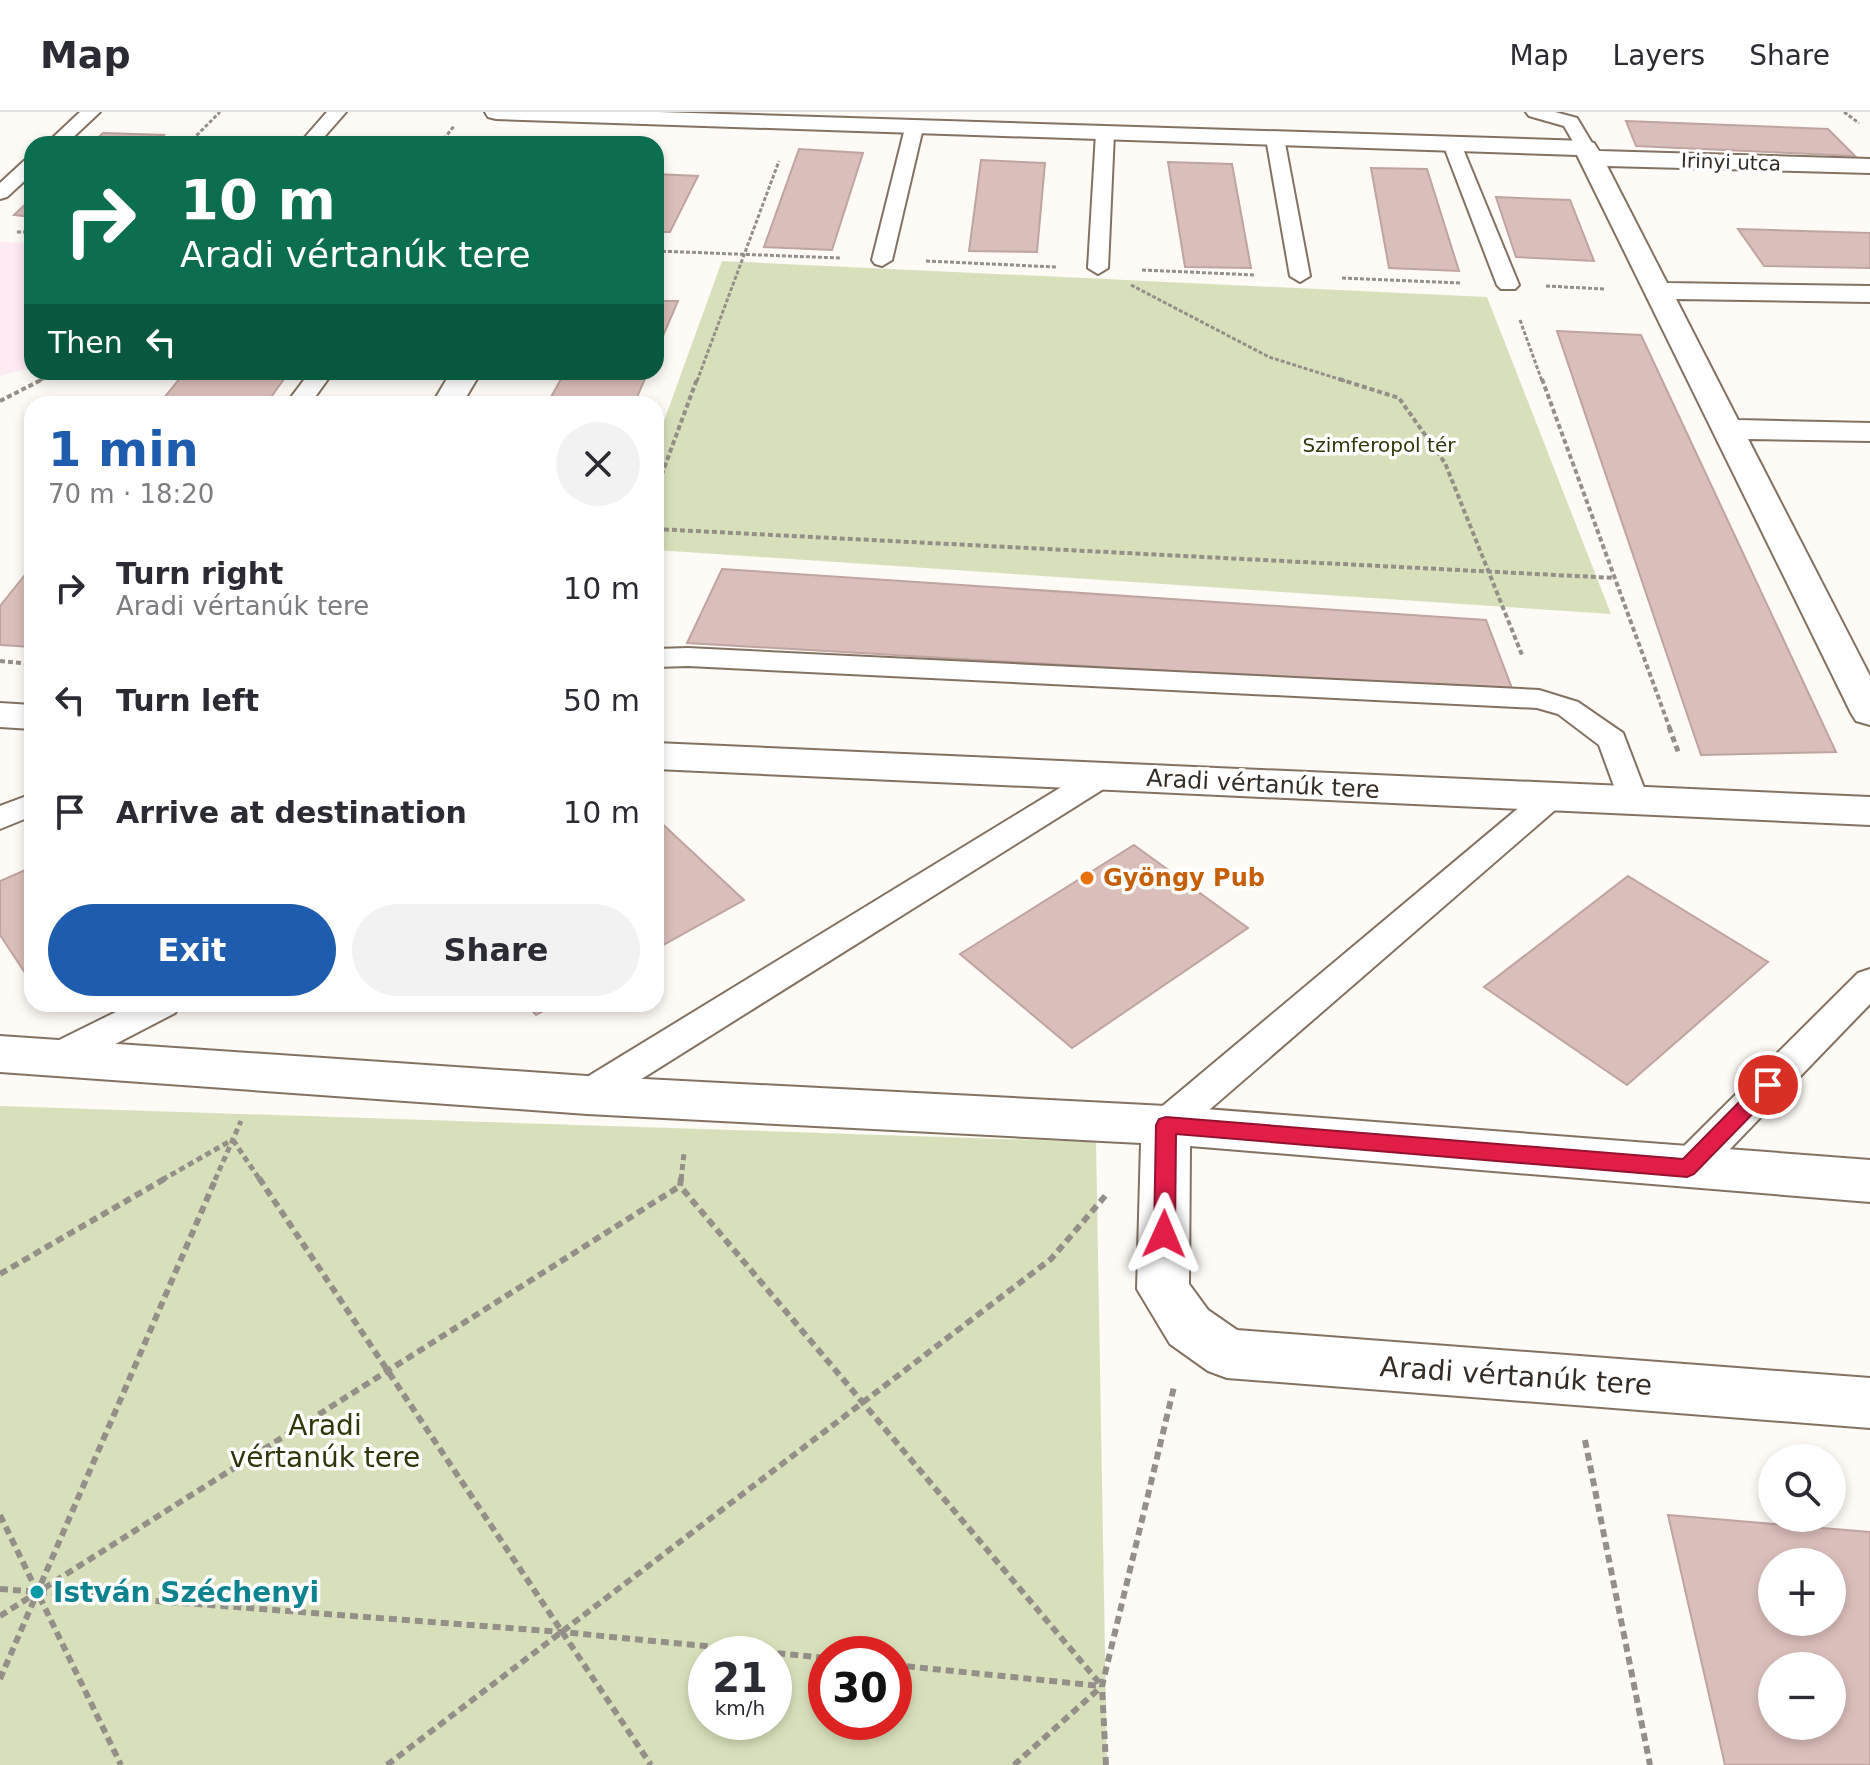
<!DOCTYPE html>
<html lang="en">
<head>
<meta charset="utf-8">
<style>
	:root { --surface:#fff; --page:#f2f2f3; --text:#2b2b33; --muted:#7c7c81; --line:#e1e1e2; --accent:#1e5cad }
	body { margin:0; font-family:"DejaVu Sans",sans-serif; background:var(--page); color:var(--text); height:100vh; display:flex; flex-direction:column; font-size:30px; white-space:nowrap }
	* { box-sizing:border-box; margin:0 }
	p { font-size:26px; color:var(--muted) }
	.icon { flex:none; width:44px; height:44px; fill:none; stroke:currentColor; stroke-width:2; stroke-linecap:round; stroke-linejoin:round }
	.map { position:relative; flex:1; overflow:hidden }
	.details { position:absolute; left:24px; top:284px; width:640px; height:616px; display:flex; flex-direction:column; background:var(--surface); border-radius:24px; box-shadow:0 4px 12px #0003 }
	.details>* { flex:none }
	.hud { position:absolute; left:24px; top:24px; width:640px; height:244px; border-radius:24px; box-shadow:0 4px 12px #0003; background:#0b6e4f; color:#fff; overflow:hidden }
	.fabs { position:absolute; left:1758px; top:1332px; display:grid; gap:16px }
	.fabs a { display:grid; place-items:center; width:88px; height:88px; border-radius:50%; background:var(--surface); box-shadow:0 4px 12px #0003; font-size:40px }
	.speed { position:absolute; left:688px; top:1524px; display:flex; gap:16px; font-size:40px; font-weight:700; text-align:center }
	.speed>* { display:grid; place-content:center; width:104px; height:104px; border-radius:50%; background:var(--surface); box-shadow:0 4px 12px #0003; line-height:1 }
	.speed small { font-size:20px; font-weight:400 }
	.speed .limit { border:12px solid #d22; background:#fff; color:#111 }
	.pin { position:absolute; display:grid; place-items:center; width:68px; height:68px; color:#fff; margin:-34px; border:4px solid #fff; border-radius:50%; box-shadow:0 2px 8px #0007 }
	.me { position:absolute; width:88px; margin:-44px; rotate:1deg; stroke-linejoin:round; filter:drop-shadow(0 0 6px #0008) }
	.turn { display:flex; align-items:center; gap:28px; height:168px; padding:0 24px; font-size:36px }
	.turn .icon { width:104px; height:104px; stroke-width:2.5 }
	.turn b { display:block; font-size:56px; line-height:68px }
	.then { display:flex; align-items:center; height:76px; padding:0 24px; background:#0003; gap:16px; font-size:30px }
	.round { display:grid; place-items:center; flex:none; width:84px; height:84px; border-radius:42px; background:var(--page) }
	.summary { display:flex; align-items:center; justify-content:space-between; height:136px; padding:0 24px }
	h1 { font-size:48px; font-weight:700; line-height:60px; color:var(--accent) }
	.primary-button { display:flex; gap:16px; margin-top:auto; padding:16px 24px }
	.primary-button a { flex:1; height:92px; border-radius:48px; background:var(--accent); color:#fff; font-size:32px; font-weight:700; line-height:92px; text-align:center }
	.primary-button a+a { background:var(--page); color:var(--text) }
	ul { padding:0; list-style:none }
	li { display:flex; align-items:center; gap:24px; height:112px; padding:0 24px }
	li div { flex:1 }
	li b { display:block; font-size:30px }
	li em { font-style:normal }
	header { display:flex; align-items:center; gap:48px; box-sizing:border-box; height:112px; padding:0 40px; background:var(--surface); border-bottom:2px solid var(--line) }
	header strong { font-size:38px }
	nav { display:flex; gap:44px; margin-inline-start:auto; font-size:28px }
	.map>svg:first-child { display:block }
	.education { fill:#feeaf3 }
	.green { fill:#d8e0bb; fill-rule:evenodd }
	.building { fill:#dabeb9; stroke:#bfa49f; stroke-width:2; fill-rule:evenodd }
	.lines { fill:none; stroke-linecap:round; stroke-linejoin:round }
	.service-casing { stroke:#837261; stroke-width:4 }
	.minor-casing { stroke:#837261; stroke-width:4 }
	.path-far3 { stroke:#958f8a; stroke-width:3; stroke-dasharray:4 2; stroke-linecap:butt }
	.path-far2 { stroke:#958f8a; stroke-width:4; stroke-dasharray:5 3; stroke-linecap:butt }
	.path-far1 { stroke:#958f8a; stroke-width:5; stroke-dasharray:6 4; stroke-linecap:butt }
	.path { stroke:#958f8a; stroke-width:6; stroke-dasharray:8 5; stroke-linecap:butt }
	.service { fill:#fff; fill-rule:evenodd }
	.minor { fill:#fff; fill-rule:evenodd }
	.route { fill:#e11d48; stroke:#92132f; stroke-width:2 }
	.food-dot { fill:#e8710a; stroke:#fff; stroke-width:3 }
	.culture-dot { fill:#0f9aa8; stroke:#fff; stroke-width:3 }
	.labels { text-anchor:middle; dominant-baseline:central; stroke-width:7; stroke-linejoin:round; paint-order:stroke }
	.far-street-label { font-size:20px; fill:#342c25; stroke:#fff }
	.far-park-label { font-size:20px; fill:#2f360b; stroke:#fff }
	.street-label { font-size:24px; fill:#342c25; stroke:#fff }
	.food-label { font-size:24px; font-weight:bold; fill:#c56008; stroke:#fff; text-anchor:start }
	.near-street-label { font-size:28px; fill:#342c25; stroke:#fff }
	.near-park-label { font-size:28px; fill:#2f360b; stroke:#fff }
	.near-culture-label { font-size:28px; font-weight:bold; fill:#0d838f; stroke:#fff; text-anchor:start }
</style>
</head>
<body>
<header>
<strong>Map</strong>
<nav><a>Map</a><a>Layers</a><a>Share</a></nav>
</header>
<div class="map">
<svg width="1870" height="1653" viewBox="0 0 1870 1653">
	<rect width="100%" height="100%" fill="#fefaf6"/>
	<!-- education -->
	<path class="education" d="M0,130L32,131V255L0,264Z"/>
	<!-- green -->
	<path class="green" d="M722,149L1487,185L1611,502L656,438V331Z
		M0,994L1096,1030L1107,1653H0ZM706,1542H774V1610H706ZM826,1542H894V1610H826Z"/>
	<!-- building -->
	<path class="building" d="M1626,9L1828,17L1855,44L1636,34Z
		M103,21L164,23L155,32H91Z
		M799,37L863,41L832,138L764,135Z
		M981,48L1045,51L1037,140L969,139Z
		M1168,50L1232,52L1251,156L1185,155Z
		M1371,56L1427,57L1459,159L1389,156Z
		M656,62L698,64L670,120H656Z
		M1496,85L1570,88L1594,149L1516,145Z
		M32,86V105L14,103Z
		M1738,117L1870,121V156L1764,154Z
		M656,189H678L656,240Z
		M1557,219L1641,223L1836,640L1701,643Z
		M185,260H289L266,292H159Z
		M565,260H648L634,292H547Z
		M32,454V535L0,533V494Z
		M722,457L1486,508L1513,579L687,531Z
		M656,706L744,788L656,837Z
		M1134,733L1248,816L1072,936L960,842Z
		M32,755V869L31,870L0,823V769Z
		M1628,764L1768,850L1627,973L1484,875Z
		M526,892H556L536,903Z
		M1668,1403L1870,1420V1653H1725ZM1772,1450H1832V1510H1772ZM1772,1554H1832V1614H1772Z"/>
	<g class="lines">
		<!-- service casing -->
		<g class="service-casing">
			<path id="service" d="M80,0H100L66,32H46Z
				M327,0H346L318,32H299Z
				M1526,0H1555L1577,6L1595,36L1586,42L1579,40L1564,14L1529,4Z
				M914,11L923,16L892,148L882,154L875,152L872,148L905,16Z
				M1105,16L1114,21L1108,156L1098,162L1088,156L1096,21Z
				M1275,21L1284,26L1310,164L1300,170L1290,164L1266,26Z
				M1452,26L1461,32L1519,173L1515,177H1501L1497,173L1443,32Z
				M32,46V62L7,85L0,87V71L25,48Z
				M310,260H333L310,292H286Z
				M688,536L1539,578L1578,590L1623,621L1649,689L1644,696L1633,699L1622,696L1599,633L1558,602L1537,596L688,554L656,555V537Z
				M1102,654L1113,657L1117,664L1113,671L600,993L587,998L574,993L568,983L574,973L1091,657Z
				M1551,675L1562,678L1567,685L1562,692L1179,1024L1166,1028L1153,1024L1147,1013L1153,1002L1540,678Z
				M32,682V704L0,717V694Z
				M1870,857V892L1701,1067L1687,1072L1673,1067L1668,1056L1673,1045L1858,861Z
				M132,892H181L175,901L71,955L58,959L45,955L40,945L45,935Z"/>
		</g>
		<!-- minor casing -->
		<g class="minor-casing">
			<path id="minor" d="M485,0H659L1586,29L1594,31L1599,39L1870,47V61L1607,54L1667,171L1870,174V190L1676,187L1738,308L1870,311V329L1748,327L1870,564V613L1856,609L1851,601L1577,43L496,7L488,5Z
				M451,260H481L462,292H432Z
				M0,591L32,593V617L0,615Z
				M656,631L1870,685V713L656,657Z
				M0,924L587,964L1166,994L1870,1048V1090L1190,1034L1189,1172L1208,1198L1237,1218L1870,1266V1316L1227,1266L1208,1259L1170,1232L1137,1177L1141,1031L587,1002L0,960Z"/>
		</g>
		<!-- path-far3 -->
		<path class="path-far3" d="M1844,0L1859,11
			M188,32L220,0
			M440,32L454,14
			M17,120H32
			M656,139L840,146
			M926,149L1056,155
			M1142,158L1256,163
			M1342,166L1460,171
			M1131,173L1269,245L1345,269
			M1546,174L1604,177
			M1520,208L1542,269
			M39,269L57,260
			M697,269L779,49"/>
		<!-- path-far2 -->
		<path class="path-far2" d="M1339,267L1399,286L1445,351L1522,543
			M1542,267L1670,617
			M0,289L43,267
			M656,378L697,267
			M656,417L1615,466
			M0,549L32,552"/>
		<!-- path-far1 -->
		<path class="path-far1" d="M1669,615L1679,642
			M233,1028L260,1068
			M162,1068L232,1028
			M215,1068L241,1009
			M681,1068L684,1041"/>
		<!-- path -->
		<path class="path" d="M259,1066L651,1653
			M681,1066L680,1074L1102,1574
			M0,1162L166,1066
			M1585,1328L1650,1653
			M0,1403L121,1653
			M0,1477L562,1520L826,1546
			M0,1504L680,1074
			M894,1553L1101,1574
			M0,1567L216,1066
			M387,1653L1051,1147L1106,1083
			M1014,1653L1101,1575
			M1106,1653L1102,1574L1174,1275"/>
		<!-- service -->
		<use href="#service" class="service"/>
		<!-- minor -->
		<use href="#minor" class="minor"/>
	</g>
	<!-- route -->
	<path class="route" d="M1768,966L1775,968L1778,973L1775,979L1694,1062L1687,1065L1176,1022L1175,1122L1172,1129L1164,1131L1157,1129L1154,1122L1156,1013L1159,1007L1166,1005L1683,1047L1761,968Z"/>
	<!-- markers -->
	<circle class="food-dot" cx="1087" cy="766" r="8"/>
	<circle class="culture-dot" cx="37" cy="1480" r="8"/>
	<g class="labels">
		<!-- far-street labels -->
		<g class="far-street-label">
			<text transform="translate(1731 50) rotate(2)">Irinyi utca</text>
		</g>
		<!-- far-park labels -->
		<g class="far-park-label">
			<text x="1379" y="333">Szimferopol tér</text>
		</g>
		<!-- street labels -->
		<g class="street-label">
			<text transform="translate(1263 672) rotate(3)">Aradi vértanúk tere</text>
		</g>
		<!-- food labels -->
		<g class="food-label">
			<text x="1103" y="766">Gyöngy Pub</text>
		</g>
		<!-- near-street labels -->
		<g class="near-street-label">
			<text transform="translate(1516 1264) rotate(4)">Aradi vértanúk tere</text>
		</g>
		<!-- near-park labels -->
		<g class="near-park-label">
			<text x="325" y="1313">Aradi<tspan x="325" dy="32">vértanúk tere</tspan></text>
		</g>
		<!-- near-culture labels -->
		<g class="near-culture-label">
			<text x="53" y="1480">István Széchenyi</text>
		</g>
	</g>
</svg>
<div class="fabs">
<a><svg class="icon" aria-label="search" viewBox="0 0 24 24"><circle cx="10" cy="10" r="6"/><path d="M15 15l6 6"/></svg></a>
<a>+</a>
<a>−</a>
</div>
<div class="speed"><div>21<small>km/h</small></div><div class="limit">30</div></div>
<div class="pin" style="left:1768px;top:973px;background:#d93025"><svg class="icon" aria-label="arrive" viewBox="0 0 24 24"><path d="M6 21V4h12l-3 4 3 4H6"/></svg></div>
<svg class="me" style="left:1164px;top:1122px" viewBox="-20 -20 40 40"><path d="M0-17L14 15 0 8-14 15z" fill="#e11d48" stroke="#fff" stroke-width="4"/></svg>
<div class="hud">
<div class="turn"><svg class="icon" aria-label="right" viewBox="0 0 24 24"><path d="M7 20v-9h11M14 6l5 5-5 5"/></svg><div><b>10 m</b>Aradi vértanúk tere</div></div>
<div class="then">Then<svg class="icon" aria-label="left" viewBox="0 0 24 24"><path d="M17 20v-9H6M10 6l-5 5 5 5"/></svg></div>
</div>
<section class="details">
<div class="summary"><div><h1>1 min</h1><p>70 m · 18:20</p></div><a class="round"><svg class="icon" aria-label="close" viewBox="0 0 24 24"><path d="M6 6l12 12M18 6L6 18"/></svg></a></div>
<ul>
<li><svg class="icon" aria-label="right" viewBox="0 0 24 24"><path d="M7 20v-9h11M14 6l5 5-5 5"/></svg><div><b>Turn right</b><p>Aradi vértanúk tere</p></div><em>10 m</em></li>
<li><svg class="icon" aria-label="left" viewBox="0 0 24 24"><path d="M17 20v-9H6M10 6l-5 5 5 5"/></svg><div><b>Turn left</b></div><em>50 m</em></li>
<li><svg class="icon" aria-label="arrive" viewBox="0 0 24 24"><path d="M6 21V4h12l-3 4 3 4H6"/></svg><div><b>Arrive at destination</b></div><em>10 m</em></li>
</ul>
<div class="primary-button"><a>Exit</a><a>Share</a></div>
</section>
</div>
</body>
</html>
